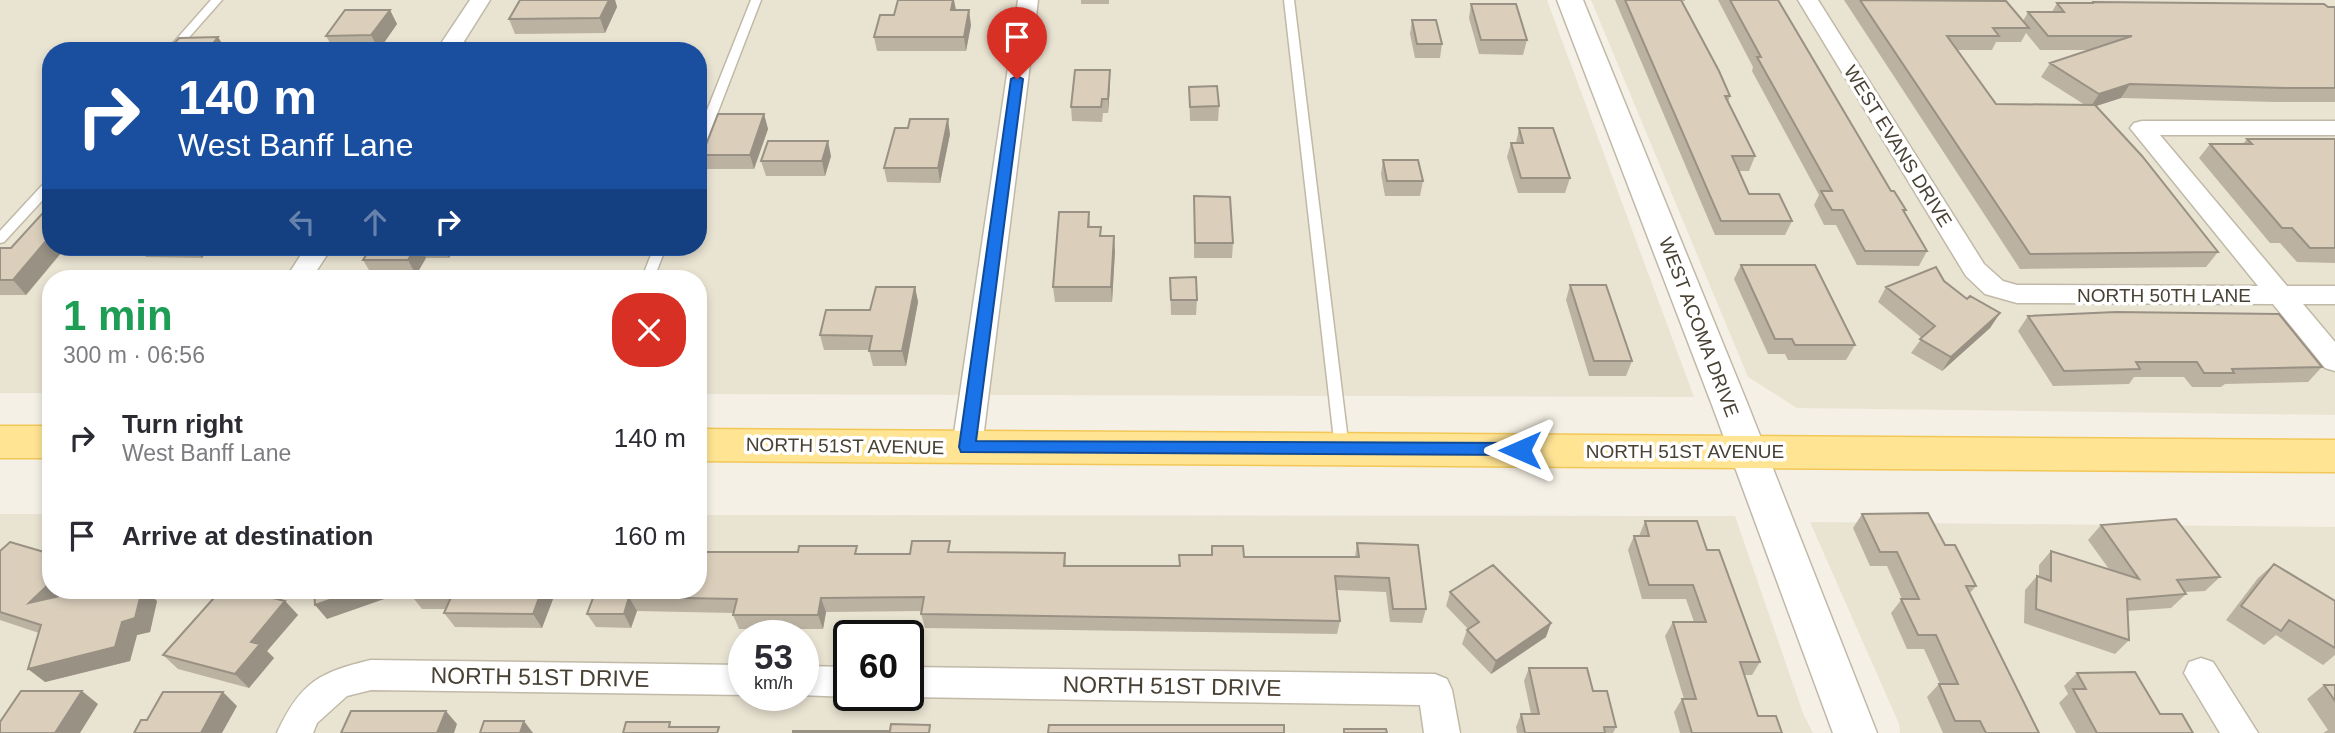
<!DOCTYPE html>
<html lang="en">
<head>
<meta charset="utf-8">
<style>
	:root { --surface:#fff; --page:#f7f7f7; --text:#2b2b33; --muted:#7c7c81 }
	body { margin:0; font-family:Helvetica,sans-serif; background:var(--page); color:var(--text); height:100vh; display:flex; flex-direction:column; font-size:26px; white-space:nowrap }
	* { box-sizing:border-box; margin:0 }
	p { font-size:23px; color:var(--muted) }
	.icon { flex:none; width:38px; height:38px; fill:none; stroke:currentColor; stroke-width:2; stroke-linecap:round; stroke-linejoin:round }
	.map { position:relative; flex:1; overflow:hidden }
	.panel { position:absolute; left:42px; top:270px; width:665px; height:329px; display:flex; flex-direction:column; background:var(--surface); border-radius:28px; box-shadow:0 4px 10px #0003 }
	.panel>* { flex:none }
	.top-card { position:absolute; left:42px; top:42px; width:665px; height:214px; border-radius:28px; box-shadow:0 4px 10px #0003; background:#1a4fa0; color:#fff; overflow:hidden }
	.speed { position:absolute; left:728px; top:620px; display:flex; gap:14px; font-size:35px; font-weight:700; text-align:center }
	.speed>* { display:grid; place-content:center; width:91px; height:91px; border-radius:50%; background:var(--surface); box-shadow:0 4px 10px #0003; line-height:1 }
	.speed small { font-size:18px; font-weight:400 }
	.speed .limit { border:4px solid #111; border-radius:10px; background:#fff; color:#111 }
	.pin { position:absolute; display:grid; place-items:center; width:60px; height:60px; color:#fff; margin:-72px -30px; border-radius:50% 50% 50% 0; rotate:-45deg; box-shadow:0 0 7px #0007 }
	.pin .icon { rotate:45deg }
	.me { position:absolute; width:77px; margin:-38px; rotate:270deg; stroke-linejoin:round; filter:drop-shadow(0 0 5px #0008) }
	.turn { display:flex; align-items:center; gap:24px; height:147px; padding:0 21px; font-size:32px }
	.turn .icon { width:91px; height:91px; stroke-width:2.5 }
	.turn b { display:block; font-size:49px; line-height:60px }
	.lanes { display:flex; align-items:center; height:66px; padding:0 21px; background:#0003; justify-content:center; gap:35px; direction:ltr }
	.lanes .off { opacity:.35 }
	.round { display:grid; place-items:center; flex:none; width:74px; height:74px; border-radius:28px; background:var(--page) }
	.headline { display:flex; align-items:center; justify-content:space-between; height:119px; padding:0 21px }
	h1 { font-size:42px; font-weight:600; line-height:52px; color:#1e9e55 }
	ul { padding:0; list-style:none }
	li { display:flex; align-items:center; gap:21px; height:98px; padding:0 21px }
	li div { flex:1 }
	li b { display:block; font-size:26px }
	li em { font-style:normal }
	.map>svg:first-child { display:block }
	.residential { fill:#e9e3d2; fill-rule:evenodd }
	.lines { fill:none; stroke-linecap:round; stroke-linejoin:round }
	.service-casing { stroke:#c1b9a7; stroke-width:3 }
	.minor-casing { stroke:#c1b9a7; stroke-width:3 }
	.tertiary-casing { stroke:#c1b9a7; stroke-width:3 }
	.primary-casing { stroke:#f2c756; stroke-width:3 }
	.service { fill:#fff; fill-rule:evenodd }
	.minor { fill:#fff; fill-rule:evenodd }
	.tertiary { fill:#fff; fill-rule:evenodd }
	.primary { fill:#ffe494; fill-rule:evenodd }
	.wall { fill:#bcb2a2; fill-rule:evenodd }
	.shaded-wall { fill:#999184 }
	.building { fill:#dbcfbc; stroke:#999184; stroke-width:2 }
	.route { fill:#1a73e8; stroke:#114b97; stroke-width:2 }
	.labels { text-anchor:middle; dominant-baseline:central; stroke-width:7; stroke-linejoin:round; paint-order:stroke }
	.street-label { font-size:19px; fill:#484134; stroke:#fff }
	.near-street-label { font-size:23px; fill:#484134; stroke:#fff }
</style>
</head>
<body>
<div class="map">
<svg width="2335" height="733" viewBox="0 0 2335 733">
	<rect width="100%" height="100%" fill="#f5f0e5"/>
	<!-- residential -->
	<path class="residential" d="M0,0H1547L1694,397L698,394V278H51V393H0ZM51,51H698V247H51Z
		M1591,0H2335V415L1797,408L1748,377Z
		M0,514H51V590H698V515L1735,516L1803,713L1813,733H0ZM744,635H803V695H744ZM849,635H908V695H849Z
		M1810,522L2335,527V733H1900L1899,724Z"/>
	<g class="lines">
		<!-- service casing -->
		<g class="service-casing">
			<path id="service" d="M211,0H222L177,51H166Z
				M751,0H761L704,148L698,152V133Z
				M1284,0H1294L1349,449L1347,453H1337L1335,449Z
				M51,179V191L4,242L0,243V231L47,180Z
				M654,247H666L654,278H642Z"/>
		</g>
		<!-- minor casing -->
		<g class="minor-casing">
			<path id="minor" d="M470,0H490L458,51H436Z
				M1018,0H1038L982,447L977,455L967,458L957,455L952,447Z
				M1798,0H1818L1984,264L2003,281L2017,285L2258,286L2130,128L2134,123L2142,121H2335V135H2160L2287,286H2335V304H2303L2335,342V371L2325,368L2273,304L2017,303L1985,294L1966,276Z
				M306,247H332L312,278H286Z
				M2201,658L2213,662L2258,733H2220L2184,673L2189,662Z
				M371,660L744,665L746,695L371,690L347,696L317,723L313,733H277C300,683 319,672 371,660Z
				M803,666L849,667V695H856L849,697L799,695H803Z
				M908,667L1435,674L1447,679L1452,690L1460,733H1424L1420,705L908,697L901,695H908Z"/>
		</g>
		<!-- tertiary casing -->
		<g class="tertiary-casing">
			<path id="tertiary" d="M1557,0H1583L1748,405L1877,733H1833L1712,405Z"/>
		</g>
		<!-- primary casing -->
		<g class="primary-casing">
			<path id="primary" d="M0,426H51V458H0Z
				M698,429L2335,440V472L698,461Z"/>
		</g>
		<!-- service -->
		<use href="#service" class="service"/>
		<!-- minor -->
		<use href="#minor" class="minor"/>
		<!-- tertiary -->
		<use href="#tertiary" class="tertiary"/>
		<!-- primary -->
		<use href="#primary" class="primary"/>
	</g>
	<!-- wall -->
	<path class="wall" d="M520,0H615L617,7L605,33L515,34L509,19Z
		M1081,0H1109V4H1081Z
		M1615,0H1685V1H1682L1730,96L1728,102L1755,156L1749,171H1739L1749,194L1792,221L1785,235H1715Z
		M1718,0H1778L1891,191L1906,210L1905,212L1927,251L1919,266L1857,265L1836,225H1824L1814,205L1819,195L1752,71L1753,67Z
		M1844,0H1918L2023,21L2028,12H2052L2057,3H2092V2L2335,7V102H2275L2121,98L2096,106L2218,252L2206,267L2020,269ZM2026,33L2040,50H2089L2050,63L2041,77L2085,105L1996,104L1958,50H1992L1996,42H2021Z
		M1471,4L1527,40L1523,55L1479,54L1469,18Z
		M390,10L397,24L379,50H334L326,36Z
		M956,10L971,25L966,51H877L874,37L894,15Z
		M1412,20L1442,44L1440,58H1415L1410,34Z
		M1110,70V85L1108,113H1103L1102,122L1072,121L1071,107Z
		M1189,87L1219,106L1218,121H1190Z
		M764,114L768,129L754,169H707L702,155Z
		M1519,128L1570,178L1565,193H1518L1507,157L1511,143H1516Z
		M950,134L940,183L887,182L884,168Z
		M2247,139H2335V263L2297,262L2280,243H2270L2199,158L2210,144H2243Z
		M831,156L825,176H766L761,161Z
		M1383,160L1423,181L1420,196H1385L1381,174Z
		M1194,196L1233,243L1232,258H1194Z
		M1089,212L1090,227H1101V236L1115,251L1112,302H1055L1053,287Z
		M51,247H100H66L26,295H0V248Z
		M138,247H210L202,258L146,257Z
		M371,247H455L449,258H426L416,275H372L363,260Z
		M1741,265L1855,345L1846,360H1788L1785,354H1768L1734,279Z
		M1170,278L1197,300L1196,315H1171Z
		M1944,281L1967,299L2000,313L1990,328L1942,371L1911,353L1922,338L1878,302L1886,287Z
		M1570,285L1632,361L1626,376H1589L1566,300Z
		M915,287L918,302L906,366H873L869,350H824L820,335Z
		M2028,316L2322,367L2308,382L2225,384L2221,387H2192L2184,377H2134L2129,384L2053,386L2018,331Z
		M1862,514L1945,545L1976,586L1970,593L2039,733H1943L1927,697L1939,684H1940L1924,649H1907L1891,613L1902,599L1887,566H1870L1853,528Z
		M1645,521L1707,550L1760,662L1752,675H1745L1758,716L1782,733H1680L1674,712L1682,699H1684L1665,636L1673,622H1694L1686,599H1642L1628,550L1634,536H1639Z
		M2101,525L2220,577L2205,591L2185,592L2186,594L2171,608L2127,611L2129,640L2115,654L2024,623L2025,590L2037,576L2039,577V565L2051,551L2109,569L2088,540Z
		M1357,543L1426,609L1422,623L1390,622L1386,592L1337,590L1340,621L1337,634L925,628L921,614L922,611L826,612L823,629H739L733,615L734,613L637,611L631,628L596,627L587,614L593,599H553L542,628L455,627L444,613L446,609H422L411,595L413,590H698L859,554L952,552L1065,553L1066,566H1179L1211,555L1212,546L1244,557H1355Z
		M0,551L51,590H73L69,594L157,601L150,632L137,635L130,661L45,682L39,633L0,620Z
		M2274,564L2335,601V655L2323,665L2276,635L2264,645L2226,620L2258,578Z
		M1450,592L1546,637L1491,674L1462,644L1467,630L1468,629L1446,606Z
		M285,601L298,615L267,651L274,658L249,688L178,669L163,655Z
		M1529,668L1593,691L1616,727L1613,733H1517L1516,727L1521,714H1531L1524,681Z
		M2077,673L2160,714L2193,733H2076L2059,703L2068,694L2064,686Z
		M2324,685H2335V733H2323L2328,730L2307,699Z"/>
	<!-- shaded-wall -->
	<path class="shaded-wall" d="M609,0H615L617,7L605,33L600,18Z
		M953,0H954L956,10H951Z
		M390,10L397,24L379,50L371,35Z
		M969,10L971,25L966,51L964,37Z
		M218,37L227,51H207Z
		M1110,70V85L1108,113V99Z
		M2130,84L2121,98L2090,108L2099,94Z
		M764,114L768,129L754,169L750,155Z
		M948,119L950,134L940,183L938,168Z
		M828,141L831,156L825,176L822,161Z
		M51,235V247H66L26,295L13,280Z
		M1114,236L1115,251L1112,302L1111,287Z
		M194,247H210L202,258Z
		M416,247H420L426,258L416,275L408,260Z
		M443,247H455L449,258Z
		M915,287L918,302L906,366L902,351Z
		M2000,313L1990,328L1942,371L1951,357Z
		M51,582V590H73L45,617L29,603Z
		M124,590H146L157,601L150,632L137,635L130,661L45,682L28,669Z
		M359,590H410L327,619L315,605Z
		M542,590H547L553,599L542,628L533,614Z
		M629,597L637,611L631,628L624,614Z
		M821,598L826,612L823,629L818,615Z
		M285,601L298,615L267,651L274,658L249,688L235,674L251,642Z
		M1551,623L1546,637L1491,674L1496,661Z
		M82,691L98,704L80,733H55Z
		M223,692L237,706L222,733H201Z
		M446,711L457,724L454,733H437Z
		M524,721L533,733H520Z"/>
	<!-- building -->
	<path class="building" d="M520,0H609L600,18L509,19Z
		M898,0H953L951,10H969L964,37H874L880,15H894Z
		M1625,0H1681L1719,71L1730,96H1725L1755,156H1732L1749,194H1779L1792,221H1721Z
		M1730,0H1778L1891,191H1894L1906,210H1903L1927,251H1865L1843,210H1832L1821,191H1832L1757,57H1761Z
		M1860,0L2006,1L2029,28H1993L1999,36H1947L1996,104L2095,105L2142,156L2218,252L2030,254Z
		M2092,2L2324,4L2328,7H2335V88H2286L2130,84L2099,94L2050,63L2132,36H2048L2028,12H2064L2057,3H2094Z
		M1471,4H1516L1527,40H1481Z
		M345,10H390L371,35L326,36Z
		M1412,20H1436L1442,44H1417Z
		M218,37L207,51H167L179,38Z
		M1075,70H1110L1108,99H1102L1101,107H1071Z
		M1217,86L1219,106L1190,107L1189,87Z
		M718,114H764L750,155H702Z
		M910,119H948L938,168H884L895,128H908Z
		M1519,128H1553L1570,178H1521L1511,143H1523Z
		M2247,139H2335V248H2310L2292,228H2282L2210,144H2252Z
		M768,141H828L822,161H761Z
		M1383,160H1418L1423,181H1387Z
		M1194,196L1230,197L1233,243H1195Z
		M51,204V235L13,280H0V248H11Z
		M1059,212H1089L1088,227H1101L1100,236H1114L1111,287H1053Z
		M371,247H416L408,260H363Z
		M1741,265H1815L1855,345H1795L1792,339H1775Z
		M1936,267L1944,281L1967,299L1970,296L2000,313L1951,357L1920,339L1935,326L1886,287Z
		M1196,277L1197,300H1171L1170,278Z
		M1570,285H1606L1632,361H1594Z
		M876,287H915L902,351H869L872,336L820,335L826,310H870Z
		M2116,312L2279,314L2322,367L2232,369L2234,373H2204L2197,362H2136L2140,369L2064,371L2028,316Z
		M1928,513L1945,545H1955L1976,586H1966L2039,733H1986L1980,721H1955L1939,684H1958L1936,635H1918L1901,599H1919L1897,552H1880L1862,514Z
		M2176,519L2220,577L2177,580L2186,594L2127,599L2129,640L2036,609L2037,576L2051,581V551L2139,579L2101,525Z
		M1645,521H1697L1707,550H1719L1760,662H1740L1758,716H1776L1782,733H1692L1682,699H1696L1673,622H1706L1693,585H1649L1634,536H1649Z
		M912,541H950L948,552L1065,553L1064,566H1180L1179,555H1212V546H1243L1244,557H1359L1357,543L1418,545L1426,609H1393L1389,578L1335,576L1340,621L921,614L924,597L821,598L818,615H733L737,599L629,597L624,614H587L596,590H698V552H798L799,546H857L855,554H910Z
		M10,542L51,554V582L29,603L86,590H124V591L130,590H142L135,618L122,622L115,647L28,669L41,625L0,612V551Z
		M2274,564L2335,601V648L2289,620L2281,631L2241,606Z
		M1493,565L1551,623L1496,661L1467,630L1479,622L1450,592Z
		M221,590H241L285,601L251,642L260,644L235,674L163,655Z
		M314,590H359L315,605Z
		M413,590H542L533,614L444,613L452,595H411Z
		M1529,668H1587L1593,691H1607L1616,727H1604L1605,733H1525L1521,714H1539Z
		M2135,672L2160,714H2182L2193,733H2097L2073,689H2086L2077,673Z
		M2324,685H2335V701Z
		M21,691H82L55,733H0V722Z
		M163,692H223L201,733H134L141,720H147Z
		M351,711H446L437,733H341Z
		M484,721H524L520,733H480Z
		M626,722H670L669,727H719L717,733H623Z
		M891,724L930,725L929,733H793V731H890Z
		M1049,725H1284V733H1048Z
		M1344,729H1386L1387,733H1344Z"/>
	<!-- route -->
	<path class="route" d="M1017,76L1023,79L976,441L1520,443L1526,445L1528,450L1526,455L961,452L959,447L1011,79Z"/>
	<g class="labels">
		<!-- street labels -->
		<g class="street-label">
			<text transform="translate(1898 146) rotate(58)">WEST EVANS DRIVE</text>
			<text x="2164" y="295">NORTH 50TH LANE</text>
			<text transform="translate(1699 327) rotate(69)">WEST ACOMA DRIVE</text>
			<text transform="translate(845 446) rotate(1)">NORTH 51ST AVENUE</text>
			<text x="1685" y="451">NORTH 51ST AVENUE</text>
		</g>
		<!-- near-street labels -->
		<g class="near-street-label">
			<text transform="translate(540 677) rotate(1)">NORTH 51ST DRIVE</text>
			<text transform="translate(1172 686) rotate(1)">NORTH 51ST DRIVE</text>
		</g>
	</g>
</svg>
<div class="speed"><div>53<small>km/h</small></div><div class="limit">60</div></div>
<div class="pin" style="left:1017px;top:79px;background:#d93025"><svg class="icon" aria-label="arrive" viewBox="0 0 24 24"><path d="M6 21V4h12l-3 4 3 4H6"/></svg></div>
<svg class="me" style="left:1520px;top:450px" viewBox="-20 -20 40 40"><path d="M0-17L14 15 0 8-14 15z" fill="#1a73e8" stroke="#fff" stroke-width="4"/></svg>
<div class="top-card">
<div class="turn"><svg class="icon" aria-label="right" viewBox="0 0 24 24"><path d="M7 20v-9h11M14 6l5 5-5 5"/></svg><div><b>140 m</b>West Banff Lane</div></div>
<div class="lanes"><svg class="icon off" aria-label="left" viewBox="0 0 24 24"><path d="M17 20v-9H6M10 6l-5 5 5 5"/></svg><svg class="icon off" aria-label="ahead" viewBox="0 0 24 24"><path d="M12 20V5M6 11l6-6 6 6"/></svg><svg class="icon" aria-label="right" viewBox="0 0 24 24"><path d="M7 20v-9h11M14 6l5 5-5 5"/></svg></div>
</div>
<section class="panel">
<div class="headline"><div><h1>1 min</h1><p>300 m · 06:56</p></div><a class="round" style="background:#d93025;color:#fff"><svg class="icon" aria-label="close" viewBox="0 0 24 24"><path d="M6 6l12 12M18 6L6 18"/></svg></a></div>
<ul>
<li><svg class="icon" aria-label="right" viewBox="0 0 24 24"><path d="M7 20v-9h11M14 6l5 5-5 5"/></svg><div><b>Turn right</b><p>West Banff Lane</p></div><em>140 m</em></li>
<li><svg class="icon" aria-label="arrive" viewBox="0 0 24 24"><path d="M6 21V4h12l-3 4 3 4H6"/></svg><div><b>Arrive at destination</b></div><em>160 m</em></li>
</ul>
</section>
</div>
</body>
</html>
